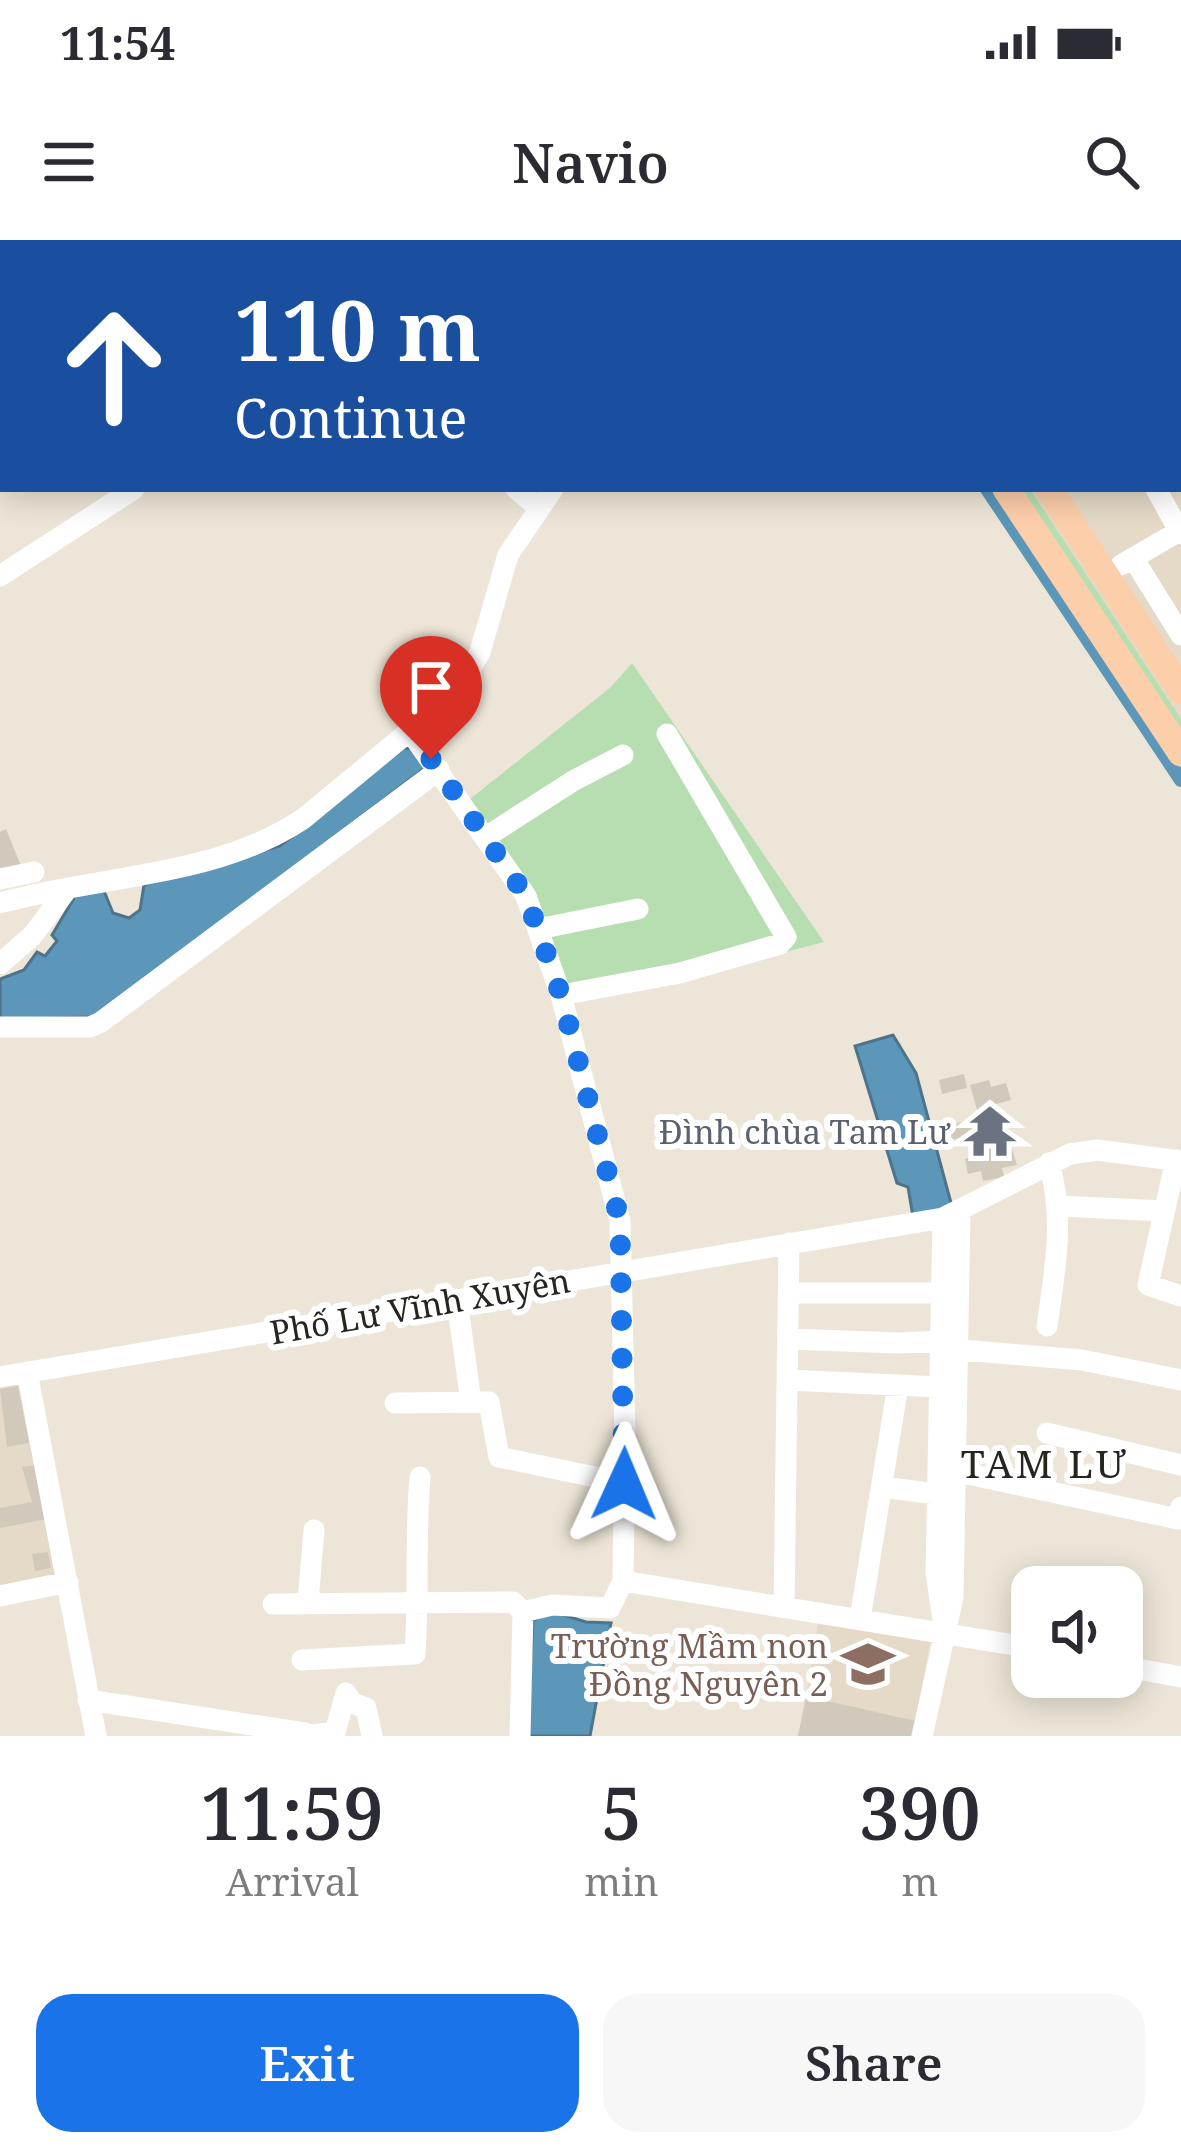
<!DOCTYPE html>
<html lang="en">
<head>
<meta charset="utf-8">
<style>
	:root { --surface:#fff; --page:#f7f7f7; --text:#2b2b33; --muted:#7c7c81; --accent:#1a73e8 }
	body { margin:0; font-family:"Noto Serif",serif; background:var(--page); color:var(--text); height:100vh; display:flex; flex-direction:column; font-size:45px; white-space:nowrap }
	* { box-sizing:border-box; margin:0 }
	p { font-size:39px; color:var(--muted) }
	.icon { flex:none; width:66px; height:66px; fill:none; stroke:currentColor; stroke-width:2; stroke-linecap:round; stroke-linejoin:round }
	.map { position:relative; height:1496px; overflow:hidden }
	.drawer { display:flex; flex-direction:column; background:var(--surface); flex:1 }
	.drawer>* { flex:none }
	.hud { position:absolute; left:0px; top:0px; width:1182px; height:252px; box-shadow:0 6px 30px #0003; background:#1a4fa0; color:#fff; overflow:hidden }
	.fabs { position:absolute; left:1011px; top:1326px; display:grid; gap:24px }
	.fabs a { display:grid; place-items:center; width:132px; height:132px; border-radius:24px; background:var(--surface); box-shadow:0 6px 30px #0003; font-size:60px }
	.pin { position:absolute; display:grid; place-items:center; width:102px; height:102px; color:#fff; margin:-123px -51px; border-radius:50% 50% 50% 0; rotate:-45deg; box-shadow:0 0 12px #0007 }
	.pin .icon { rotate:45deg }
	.me { position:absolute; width:132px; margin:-66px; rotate:1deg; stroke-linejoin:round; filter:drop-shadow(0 0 9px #0008) }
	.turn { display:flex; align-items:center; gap:42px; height:252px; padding:0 36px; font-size:54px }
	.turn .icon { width:156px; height:156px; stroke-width:2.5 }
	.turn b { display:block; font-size:84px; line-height:102px }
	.eta { display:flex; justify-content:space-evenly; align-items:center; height:204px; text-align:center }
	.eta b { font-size:72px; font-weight:600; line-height:84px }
	.cta { display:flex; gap:24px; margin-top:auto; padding:24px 36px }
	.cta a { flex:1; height:138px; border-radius:36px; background:var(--accent); color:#fff; font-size:48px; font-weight:600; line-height:138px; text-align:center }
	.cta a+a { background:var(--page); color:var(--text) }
	.status { display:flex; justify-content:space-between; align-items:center; height:84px; padding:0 60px; background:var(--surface); direction:ltr }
	.status svg { height:33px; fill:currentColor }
	header { display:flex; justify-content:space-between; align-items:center; height:156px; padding:0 36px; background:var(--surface); font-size:54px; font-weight:600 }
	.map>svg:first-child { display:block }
	.built { fill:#e5dac7 }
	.green { fill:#b7deb0 }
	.water { fill:#5c96b8; stroke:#4c748a; stroke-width:3 }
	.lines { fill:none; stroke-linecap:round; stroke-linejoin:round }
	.canal { stroke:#5c96b8; stroke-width:14 }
	.building { fill:#d0c9bc }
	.minor { stroke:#fff; stroke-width:21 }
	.major { stroke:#fdceaa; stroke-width:27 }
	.route { stroke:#1a73e8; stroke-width:21; stroke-dasharray:0 37.8 }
	.labels { text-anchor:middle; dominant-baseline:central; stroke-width:12; stroke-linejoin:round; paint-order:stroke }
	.worship-label { font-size:33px; fill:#5b616d; stroke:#fff; text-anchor:end }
	.street-label { font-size:33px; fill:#272520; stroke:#fff }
	.education-label { font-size:33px; fill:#785e54; stroke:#fff; text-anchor:end }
	.quarter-label { font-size:39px; letter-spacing:3px; fill:#272520; stroke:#fff }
</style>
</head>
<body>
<div class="status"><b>11:54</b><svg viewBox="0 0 49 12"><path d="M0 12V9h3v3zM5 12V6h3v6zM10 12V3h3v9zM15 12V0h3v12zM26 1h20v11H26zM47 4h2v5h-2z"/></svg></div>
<header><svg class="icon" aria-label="menu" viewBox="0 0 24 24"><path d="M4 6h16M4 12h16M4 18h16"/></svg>Navio<svg class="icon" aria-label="search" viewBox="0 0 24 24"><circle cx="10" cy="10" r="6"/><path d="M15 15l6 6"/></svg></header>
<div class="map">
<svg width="1181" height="1496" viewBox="0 0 1181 1496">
	<rect width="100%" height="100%" fill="#ede6d8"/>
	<!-- built -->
	<path class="built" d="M821,0H1181V534L989,249H1179V3Z
		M22,1143L63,1334L0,1346V1147Z
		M819,1377L932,1392L916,1481L806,1456Z"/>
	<!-- green -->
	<path class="green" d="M1018,249H1030L1181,479V497Z
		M632,423L824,702L691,737L570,762L470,559L611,447Z"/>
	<!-- water -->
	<path class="water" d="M404,508L415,509L429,525L96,777L0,779V739L24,730L37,712L45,716L57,701L52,695L77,653L104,651L113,673L129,678L140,670L144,645L280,606Z
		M893,795L916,833L954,974L913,977L908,947L897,943L855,806Z
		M550,1371L586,1382L611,1383L590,1496H527L533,1381Z"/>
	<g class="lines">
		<!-- canal -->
		<path class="canal" d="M212,0L216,3
			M824,0L826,3
			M987,249L1181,540"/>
	</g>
	<!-- building -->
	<path class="building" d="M6,589L21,626L0,635V592Z
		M964,834L967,848L942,854L939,840Z
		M989,840L991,847L1006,843L1011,860L996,864L1002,887L944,902L940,888L979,877L970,845Z
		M1006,889L1017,925L1002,928L1004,937L983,941L981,931L968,934L965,919L977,916L973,895Z
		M18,1146L29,1203L7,1207L0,1149Z
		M38,1225L47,1279L0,1288V1268L32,1262L22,1227Z
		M48,1312L51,1328L35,1331L32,1314Z
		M806,1456L916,1481L912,1496H798Z"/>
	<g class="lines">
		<!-- minor -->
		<path class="minor" d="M936,0L938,3
			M733,3L736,0
			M998,3L1002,0
			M1116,3L1121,0
			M1179,169L1181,168
			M516,249L539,268
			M1156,249L1181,294
			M1133,318L1181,395
			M1121,325L1181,290
			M0,336L134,249
			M411,493L526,656L561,755L620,981L625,1195L623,1341L610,1368L552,1365L523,1372L520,1496
			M486,597L573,541L623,515
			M0,639L34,632
			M0,663C100,635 214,638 303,579L457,452L480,412L508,315L553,249
			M538,689L638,669
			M0,724L33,695L68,648
			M561,755L680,733L780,704L786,697L667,494
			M0,787H90L101,782L439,530
			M1176,920L1148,1045L1181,1056
			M1059,966L1164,971
			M789,1053H942
			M457,1060L471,1162
			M1047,1086C1055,1030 1065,978 1049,923
			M789,1099L898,1103L941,1101
			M950,1109L1082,1120L1181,1140
			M27,1132L96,1496
			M0,1137L943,978L1070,914L1097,910L1181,921
			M788,1140L940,1147
			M395,1163L489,1162L499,1217L624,1243
			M1047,1193L1181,1225
			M944,1229L1178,1279L1181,1267
			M882,1247L937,1254
			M623,1341L1032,1408
			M0,1356L68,1342
			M308,1363L314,1290
			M273,1364L513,1362L523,1372
			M784,1366L789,1003
			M860,1379L898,1145
			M943,1379L936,1333L943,978
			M302,1420L415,1414C419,1355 415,1296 420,1237
			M1122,1426L1181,1437
			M88,1460L305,1493
			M305,1496L335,1492L346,1453L352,1463L366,1468L372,1496
			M922,1496L953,1357L960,973"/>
		<!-- major -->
		<path class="major" d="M843,0L845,3
			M885,0L887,3
			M1006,249L1181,513
			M1049,249L1181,451"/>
	</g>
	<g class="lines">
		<!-- route -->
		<path class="route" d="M431,519L526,656L561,755L620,981L624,1244"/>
	</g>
	<!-- icons -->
	<defs>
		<g id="temple-bare" transform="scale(4.14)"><path d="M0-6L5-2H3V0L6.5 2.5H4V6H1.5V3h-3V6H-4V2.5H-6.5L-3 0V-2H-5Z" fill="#6b7280" stroke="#fff" stroke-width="2.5" paint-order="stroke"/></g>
		<g id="school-bare" transform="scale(4.14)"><path d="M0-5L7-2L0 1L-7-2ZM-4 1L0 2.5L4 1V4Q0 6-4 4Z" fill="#8d6e63" stroke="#fff" stroke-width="2.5" paint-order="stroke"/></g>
	</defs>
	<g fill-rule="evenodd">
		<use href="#temple-bare" x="990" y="891"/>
		<use href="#school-bare" x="868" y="1424"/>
	</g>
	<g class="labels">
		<!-- worship labels -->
		<g class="worship-label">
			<text x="950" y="891">Đình chùa Tam Lư</text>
		</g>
		<!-- street labels -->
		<g class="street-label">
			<text transform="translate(420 1066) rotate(-10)">Phố Lư Vĩnh Xuyên</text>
		</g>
		<!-- education labels -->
		<g class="education-label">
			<text x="828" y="1405">Trường Mầm non<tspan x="828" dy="38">Đồng Nguyên 2</tspan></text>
		</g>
		<!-- quarter labels -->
		<g class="quarter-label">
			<text x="1045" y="1222">TAM LƯ</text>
		</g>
	</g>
</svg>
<div class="fabs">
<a><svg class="icon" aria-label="sound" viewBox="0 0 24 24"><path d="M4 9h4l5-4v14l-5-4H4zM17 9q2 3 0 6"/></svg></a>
</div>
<div class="pin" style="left:431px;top:519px;background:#d93025"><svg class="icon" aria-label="arrive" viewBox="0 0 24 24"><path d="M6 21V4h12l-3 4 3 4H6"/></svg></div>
<svg class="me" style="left:624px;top:1244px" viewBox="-20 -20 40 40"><path d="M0-17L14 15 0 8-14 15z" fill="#1a73e8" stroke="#fff" stroke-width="4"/></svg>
<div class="hud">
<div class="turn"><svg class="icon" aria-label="ahead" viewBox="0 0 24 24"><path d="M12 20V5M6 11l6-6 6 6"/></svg><div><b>110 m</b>Continue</div></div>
</div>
</div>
<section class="drawer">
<div class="eta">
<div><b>11:59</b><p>Arrival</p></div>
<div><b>5</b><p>min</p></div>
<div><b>390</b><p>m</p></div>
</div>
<div class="cta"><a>Exit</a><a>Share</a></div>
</section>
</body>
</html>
